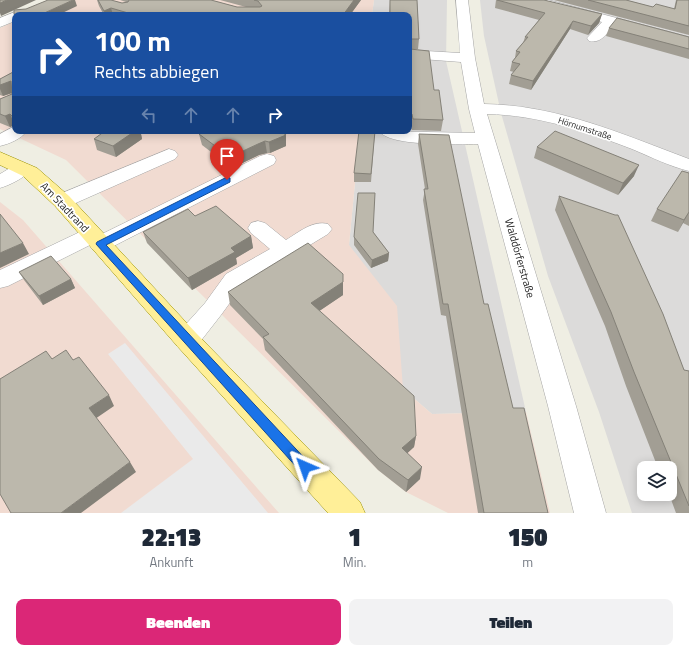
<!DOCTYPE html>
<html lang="de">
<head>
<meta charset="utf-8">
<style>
	:root { --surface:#fff; --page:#f2f2f3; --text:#1f2937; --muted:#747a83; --accent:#db2777 }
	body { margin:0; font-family:"Titillium Web",sans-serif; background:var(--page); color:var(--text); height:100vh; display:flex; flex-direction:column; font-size:15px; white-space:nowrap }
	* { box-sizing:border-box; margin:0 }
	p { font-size:13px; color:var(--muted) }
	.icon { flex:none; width:22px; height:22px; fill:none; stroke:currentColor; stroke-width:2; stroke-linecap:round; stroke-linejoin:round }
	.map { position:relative; height:513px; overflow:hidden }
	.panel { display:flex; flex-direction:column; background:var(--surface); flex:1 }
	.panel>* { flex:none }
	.banner { position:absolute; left:12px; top:12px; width:400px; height:122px; border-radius:8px; box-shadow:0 2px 10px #0003; background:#1a4fa0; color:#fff; overflow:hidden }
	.controls { position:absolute; left:637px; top:461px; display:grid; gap:8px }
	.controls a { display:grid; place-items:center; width:40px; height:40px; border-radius:8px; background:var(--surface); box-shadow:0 2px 10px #0003; font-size:20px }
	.pin { position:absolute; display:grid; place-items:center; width:34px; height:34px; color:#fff; margin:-41px -17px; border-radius:50% 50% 50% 0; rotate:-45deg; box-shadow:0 0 4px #0007 }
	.pin .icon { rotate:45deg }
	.me { position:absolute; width:44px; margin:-22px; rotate:317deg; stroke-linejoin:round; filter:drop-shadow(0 0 3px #0008) }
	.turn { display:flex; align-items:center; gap:14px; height:84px; padding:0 16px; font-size:18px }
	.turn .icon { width:52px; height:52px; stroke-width:2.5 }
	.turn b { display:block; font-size:28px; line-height:34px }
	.lanes { display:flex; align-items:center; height:38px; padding:0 16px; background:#0003; justify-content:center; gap:20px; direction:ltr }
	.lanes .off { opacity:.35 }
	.eta { display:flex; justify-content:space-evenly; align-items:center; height:68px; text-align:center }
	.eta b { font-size:24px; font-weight:800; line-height:28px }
	.button { display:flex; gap:8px; margin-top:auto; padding:8px 16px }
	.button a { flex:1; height:46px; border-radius:8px; background:var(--accent); color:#fff; font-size:16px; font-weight:800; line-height:46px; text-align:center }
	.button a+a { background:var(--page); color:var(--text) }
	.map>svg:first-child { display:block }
	.residential { fill:#dcdbda; fill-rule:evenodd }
	.commercial { fill:#f1dbd1 }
	.parking { fill:#eaeaea }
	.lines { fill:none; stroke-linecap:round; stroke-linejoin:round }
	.minor-casing { stroke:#a5a5a5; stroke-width:1 }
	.major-casing { stroke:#978f00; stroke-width:1 }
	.minor { fill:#fff; fill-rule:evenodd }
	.major { fill:#ffef98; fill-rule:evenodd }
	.wall { fill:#a29e94 }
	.shaded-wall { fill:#848178 }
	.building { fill:#bcb8ac; stroke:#848178 }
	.route { fill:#1a73e8; stroke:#114b97 }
	.labels { text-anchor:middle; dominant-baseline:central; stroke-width:3.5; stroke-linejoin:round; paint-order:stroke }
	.far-street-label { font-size:9px; fill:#1e1e1e; stroke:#fff }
	.street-label { font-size:11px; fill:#1e1e1e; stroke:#fff }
</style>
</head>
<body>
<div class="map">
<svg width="689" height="513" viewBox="0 0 689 513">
	<rect width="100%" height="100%" fill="#efeee3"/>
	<!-- residential -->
	<path class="residential" d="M374,0H447L446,61L526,412L432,414L403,389L349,245L360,131H409V15H372Z
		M480,0H689V513H632L599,412L548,276L501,113L484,36ZM644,468H670V494H644Z"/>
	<!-- commercial -->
	<path class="commercial" d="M63,0H374L372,15H29Z
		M15,21V131H360L349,245L397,306L403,389L432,414L526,412L550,513H448L406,492L378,470L66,160L0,129V28Z
		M0,202L23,220L279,513H0Z"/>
	<!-- parking -->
	<path class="parking" d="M125,343L268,513H121L193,459L108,354Z"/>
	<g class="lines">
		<!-- minor casing -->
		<g class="minor-casing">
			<path id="minor" d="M456,0H468L475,58L484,104C557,105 622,134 689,159V171C669,166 651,157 632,149C585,131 538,115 487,114L576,406L606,513H574L548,406L478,144C458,144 390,147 379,131L475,133L469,109L461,62L409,58V50L460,53Z
				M527,0H548L689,37V45L614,25C607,33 601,44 589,41L587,38L602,22L528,3Z
				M15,12L21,15H15V21L0,27V18Z
				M15,126V131H27C21,139 9,144 0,146V134Z
				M169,149L175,151L178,155L175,159L69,206L62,207L55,206L52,201L55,196Z
				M267,154L274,156L276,160L274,164L108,249L100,251L92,249L90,245L8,286L0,288V270L84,230L92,228L100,230L102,234L260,156Z
				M22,163L29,165L31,169C25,178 10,185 0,188V174L15,165Z
				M258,221L265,223L286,240C299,232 313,220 328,224L332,229L328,234L242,286L221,315L196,347L187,350L178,347L174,340L178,333L205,303L226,274L270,249L251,233L248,228L251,223Z"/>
		</g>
		<!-- major casing -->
		<g class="major-casing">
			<path id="major" d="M0,152L37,168L69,196L196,333L360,502L365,513H328L178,347L55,206L23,176L0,165Z"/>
		</g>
		<!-- minor -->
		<use href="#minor" class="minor"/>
		<!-- major -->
		<use href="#major" class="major"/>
	</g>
	<!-- wall -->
	<path class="wall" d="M97,0H111L122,3L126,2L120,0H117H211L237,7H246L220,0H361L350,15H104L99,6Z
		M390,0H417L419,39L418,49H410L434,90L443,120L441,131L412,130L411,125H409V15H389Z
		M496,0H544L602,14L599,23L588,35L570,29L531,90L509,84L511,75L514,72L510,71L512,62L515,58L516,51L523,43L525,37L539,20L495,8Z
		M554,0H626L653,7L674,9L676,0H689V35Z
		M609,28L689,37V59L606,36Z
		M15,56V66L12,58Z
		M15,71V125L10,127L0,123V99L12,94V93L3,96L0,95V79Z
		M198,131H292L285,134L286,146L270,153H267L259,155L232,168L202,145L199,134H201Z
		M375,131L371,182H354V173Z
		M141,134L142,139L116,157L97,150L94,139Z
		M419,134L484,304L513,408L548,513H478L446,316L441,315L423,200L425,189L418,144Z
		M537,147L634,176L618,195L534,158Z
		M689,173V226L683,223L678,232L651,221L657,209Z
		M559,196L684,370L689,371V513H676L669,494H670V468H658L626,386L605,326L555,210Z
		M195,216L251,236L253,248L236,258L237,264L192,290L147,243L143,232Z
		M373,232L389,253L388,261L371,268L354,245V237Z
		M19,272L71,279L75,288L43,305L24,280Z
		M343,274V295L319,311L416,436L414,447L407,453L420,479L406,492L378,470L265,350L263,339L230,305L228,292Z"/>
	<!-- shaded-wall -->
	<path class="shaded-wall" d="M7,0H36L1,16L0,13V3Z
		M73,0H75L77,6L58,15H40Z
		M354,0H361L350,15H343Z
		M111,8L113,15H105L104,11Z
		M602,14L599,23L588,35L591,26Z
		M573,21L570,29L531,90L533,81Z
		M11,81L15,92L3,96L0,89V85Z
		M10,114L15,125L10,127L5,116Z
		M15,114V123L12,116Z
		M134,131H145L141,134L142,139L116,157L113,146Z
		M276,131H292L277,139Z
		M286,135V146L270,153L269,142Z
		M265,141L267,153L259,155L232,168L230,157L258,144Z
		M639,165L634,176L618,195L623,183Z
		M689,212L683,223L678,232L684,220Z
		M251,236L253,248L236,258L237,264L192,290L188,278L231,248Z
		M23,243L29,254L0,268V253Z
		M389,253L388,261L371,268L372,260Z
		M71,279L75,288L43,305L39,296Z
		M343,282V295L312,316L311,303Z
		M109,395L114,406L95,419L89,408Z
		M416,436L414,447L400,460L402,448Z
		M130,462L136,472L81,513H61Z
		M422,467L420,479L406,492L408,480Z"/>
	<!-- building -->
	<path class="building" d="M0,0H7L0,3Z
		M48,0H73L40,15H18L14,14V10L26,9Z
		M98,0H111L122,3L128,2L129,0H211L237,7H260L262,6L258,1L254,0H354L343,15H135L111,8L104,11Z
		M390,0H417L419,39H409V15H390Z
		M497,0H544L602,14L591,26L573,21L533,81L511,75L520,64L512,62L520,52L516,51L528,37H525L545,13Z
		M588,0H626L653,7L656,4L675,9L677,0H689V26Z
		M617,18L689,37V49L609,28Z
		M409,48L410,49L429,51L434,90H439L443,120L413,119L412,114H409Z
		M15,71V114L12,116L10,114L5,116L0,114V99L12,94L11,81L0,85V79Z
		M105,131H135L113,146L94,139Z
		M206,131H280L286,135L269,142L265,141L258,144L230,157L199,134Z
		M359,131H375L371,174L354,173Z
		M555,131L639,165L623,183L537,147Z
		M419,134L449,135L484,304H488L513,408H524L548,513H484L448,304H443L424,189H428Z
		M682,171L689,173V212L684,220L657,209Z
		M358,193H375L373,232L389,253L372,260L354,237Z
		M559,196L615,215H618L663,314L684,370L689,371V506L634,372L611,312Z
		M216,206L251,236L231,248L235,252L188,278L143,232L188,209L195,216Z
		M0,214L23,243L0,253Z
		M308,243L343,274V282L311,303L414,396L416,436L402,448L422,467L408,480L379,459L263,337L269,334L228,292Z
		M51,256L71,279L39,296L19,272Z
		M66,350L73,360L79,357L109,395L89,408L130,462L61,513H11L0,494V379L46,351L52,359Z"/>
	<!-- route -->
	<path class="route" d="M227,177L230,178V182L106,245L309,463L311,467L309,471L305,473L300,471L96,244L97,242Z"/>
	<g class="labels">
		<!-- far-street labels -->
		<g class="far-street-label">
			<text transform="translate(585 128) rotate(18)">Hörnumstraße</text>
		</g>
		<!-- street labels -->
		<g class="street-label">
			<text transform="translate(65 207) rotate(46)">Am Stadtrand</text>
			<text transform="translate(520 258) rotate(74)">Walddörferstraße</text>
		</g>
	</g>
</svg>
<div class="controls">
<a><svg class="icon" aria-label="layers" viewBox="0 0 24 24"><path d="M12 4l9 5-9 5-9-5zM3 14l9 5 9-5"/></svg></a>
</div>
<div class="pin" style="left:227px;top:180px;background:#d93025"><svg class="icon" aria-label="arrive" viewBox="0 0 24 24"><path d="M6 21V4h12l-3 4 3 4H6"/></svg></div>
<svg class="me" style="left:305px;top:467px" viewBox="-20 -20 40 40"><path d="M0-17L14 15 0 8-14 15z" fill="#1a73e8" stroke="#fff" stroke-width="4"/></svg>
<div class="banner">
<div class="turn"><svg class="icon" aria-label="right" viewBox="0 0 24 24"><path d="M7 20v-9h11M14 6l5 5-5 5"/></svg><div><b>100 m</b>Rechts abbiegen</div></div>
<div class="lanes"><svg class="icon off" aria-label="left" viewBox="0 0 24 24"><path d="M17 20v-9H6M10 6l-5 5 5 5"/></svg><svg class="icon off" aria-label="ahead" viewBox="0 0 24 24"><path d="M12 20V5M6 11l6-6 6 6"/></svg><svg class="icon off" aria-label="ahead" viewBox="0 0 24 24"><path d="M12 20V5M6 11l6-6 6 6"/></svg><svg class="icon" aria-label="right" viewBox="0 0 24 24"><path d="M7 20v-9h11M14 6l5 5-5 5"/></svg></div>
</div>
</div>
<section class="panel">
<div class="eta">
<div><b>22:13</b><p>Ankunft</p></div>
<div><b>1</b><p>Min.</p></div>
<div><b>150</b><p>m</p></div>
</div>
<div class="button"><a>Beenden</a><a>Teilen</a></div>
</section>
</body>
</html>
